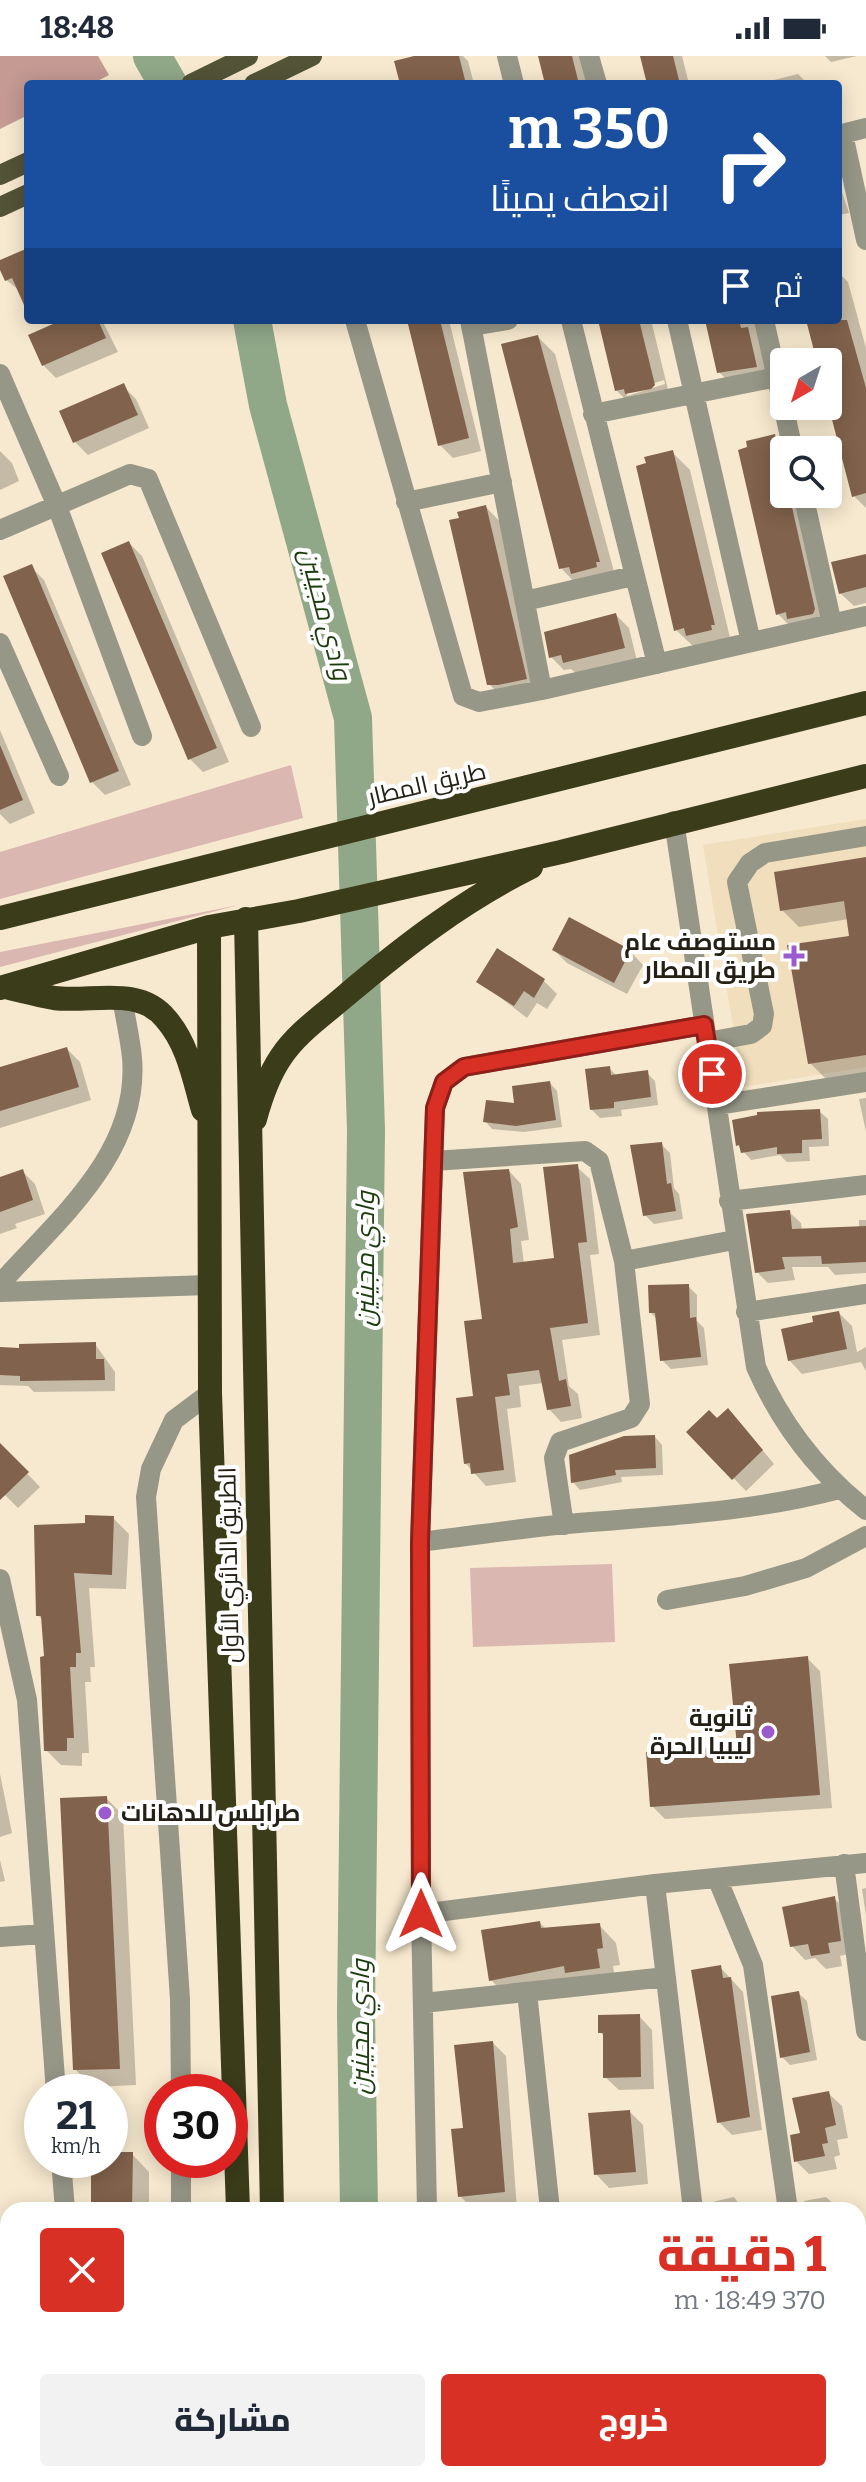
<!DOCTYPE html>
<html lang="ar">
<head>
<meta charset="utf-8">
<style>
	:root { --surface:#fff; --page:#f2f2f3; --text:#1f2937; --muted:#747a83; --accent:#d93025 }
	body { margin:0; font-family:Bitter,Cairo,serif; background:var(--page); color:var(--text); direction:rtl; height:100vh; display:flex; flex-direction:column; font-size:30px; white-space:nowrap }
	* { box-sizing:border-box; margin:0 }
	p { font-size:26px; color:var(--muted) }
	.icon { flex:none; width:44px; height:44px; fill:none; stroke:currentColor; stroke-width:2; stroke-linecap:round; stroke-linejoin:round }
	.map { position:relative; flex:1; overflow:hidden; direction:ltr }
	.details { position:absolute; left:0px; top:2146px; width:866px; height:280px; display:flex; flex-direction:column; background:var(--surface); border-radius:24px 24px 0 0; box-shadow:0 4px 20px #0003; direction:rtl }
	.details>* { flex:none }
	.guide { position:absolute; left:24px; top:24px; width:818px; height:244px; border-radius:8px; box-shadow:0 4px 20px #0003; direction:rtl; background:#1a4fa0; color:#fff; overflow:hidden }
	.needle { width:52px; rotate:219deg }
	.buttons { position:absolute; left:770px; top:292px; display:grid; gap:16px }
	.buttons a { display:grid; place-items:center; width:72px; height:72px; border-radius:8px; background:var(--surface); box-shadow:0 4px 20px #0003; font-size:40px }
	.speed { position:absolute; left:24px; top:2018px; display:flex; gap:16px; font-size:40px; font-weight:700; text-align:center }
	.speed>* { display:grid; place-content:center; width:104px; height:104px; border-radius:50%; background:var(--surface); box-shadow:0 4px 20px #0003; line-height:1 }
	.speed small { font-size:20px; font-weight:400 }
	.speed .limit { border:12px solid #d22; background:#fff; color:#111 }
	.pin { position:absolute; display:grid; place-items:center; width:68px; height:68px; color:#fff; margin:-34px; border:4px solid #fff; border-radius:50%; box-shadow:0 2px 8px #0007 }
	.me { position:absolute; width:88px; margin:-44px; rotate:0deg; stroke-linejoin:round; filter:drop-shadow(0 0 6px #0008) }
	.turn { display:flex; align-items:center; gap:28px; height:168px; padding:0 40px; font-size:36px }
	.turn .icon { width:104px; height:104px; stroke-width:2.5 }
	.turn b { display:block; font-size:56px; line-height:68px }
	.then { display:flex; align-items:center; height:76px; padding:0 40px; background:#0003; gap:16px; font-size:30px }
	.round { display:grid; place-items:center; flex:none; width:84px; height:84px; border-radius:8px; background:var(--page) }
	.summary { display:flex; align-items:center; justify-content:space-between; height:136px; padding:0 40px }
	h1 { font-size:48px; font-weight:800; line-height:60px; color:var(--accent) }
	.action { display:flex; gap:16px; margin-top:auto; padding:16px 40px }
	.action a { flex:1; height:92px; border-radius:8px; background:var(--accent); color:#fff; font-size:32px; font-weight:800; line-height:92px; text-align:center }
	.action a+a { background:var(--page); color:var(--text) }
	.status { display:flex; justify-content:space-between; align-items:center; height:56px; padding:0 40px; background:var(--surface); direction:ltr }
	.status svg { height:22px; fill:currentColor }
	.map>svg:first-child { display:block }
	.built { fill:#f0debd }
	.green { fill:#dab7b1 }
	.forest { fill:#c49a93 }
	.shadow { fill:#0003; fill-rule:evenodd }
	.lines { fill:none; stroke-linecap:round; stroke-linejoin:round }
	.river { stroke:#90a788; stroke-width:38 }
	.building { fill:#81624c }
	.minor { stroke:#969787; stroke-width:20 }
	.major { stroke:#525337; stroke-width:20 }
	.highway { stroke:#3b3c1a; stroke-width:24 }
	.route-casing { stroke:#8d1f18; stroke-width:20 }
	.route { stroke:#d93025; stroke-width:14 }
	.poi-dot { fill:#9b5acf; stroke:#fff; stroke-width:3 }
	.labels { text-anchor:middle; dominant-baseline:central; stroke-width:8; stroke-linejoin:round; paint-order:stroke }
	.street-label { font-size:24px; fill:#252016; stroke:#fff }
	.poi-label { font-size:24px; font-weight:bold; fill:#252016; stroke:#fff; text-anchor:end }
	.water-label { font-size:26px; font-style:italic; fill:#1c3c0e; stroke:#fff }
</style>
</head>
<body>
<div class="status"><b>18:48</b><svg viewBox="0 0 49 12"><path d="M0 12V9h3v3zM5 12V6h3v6zM10 12V3h3v9zM15 12V0h3v12zM26 1h20v11H26zM47 4h2v5h-2z"/></svg></div>
<div class="map">
<svg width="866" height="2426" viewBox="0 0 866 2426">
	<rect width="100%" height="100%" fill="#f7e9cf"/>
	<!-- built -->
	<path class="built" d="M866,763V1011L743,1031L703,789Z"/>
	<!-- green -->
	<path class="green" d="M291,709L303,762L0,843V796Z
		M239,849L0,911V896Z
		M612,1508L615,1586L473,1591L470,1512Z"/>
	<!-- forest -->
	<path class="forest" d="M0,0H98L109,19L92,28H28V59L0,73Z"/>
	<!-- shadow -->
	<path class="shadow" d="M423,0H463L468,5L474,28H402Z
		M540,0H581L588,28H547Z
		M642,0H682L689,28H649Z
		M825,0H857L831,6Z
		M798,18L808,28H758Z
		M838,124L849,157L838,159Z
		M28,192V241L6,224L0,209Z
		M838,216L848,226L866,292V452L854,440L828,340V306H819L808,264H838Z
		M67,264H102L118,296L56,322L43,309Z
		M409,264H449L481,395L453,402L440,389Z
		M600,264H651L671,346L634,352L616,334ZM664,324L665,328L627,340V336Z
		M707,264H758L773,328L736,333L719,316Z
		M538,281L555,298L616,523L578,530L561,512Z
		M123,330L136,343L149,372L88,399L75,386Z
		M774,381L788,394H784V438H801L832,571L795,575L778,558Z
		M0,395L12,407L19,425L0,434Z
		M673,397L690,414L731,586L694,591L676,574Z
		M486,451L503,469L543,640L507,646L489,628Z
		M129,487L142,500L229,706L203,716L190,703Z
		M866,500V547L854,550L840,537Z
		M31,511L44,524L131,729L105,739L92,726L6,521Z
		M616,559L629,572L637,605L578,619L571,613L564,614L551,601Z
		M0,674L35,757L10,768L0,758Z
		M866,803V1018L827,1024L810,1007L852,881L849,863L799,871L782,854Z
		M554,894L630,895L643,909L627,938L567,907Z
		M498,895L544,925L557,938L547,953L537,947L527,962L479,925Z
		M67,993L80,1006L91,1044L0,1072V1012Z
		M609,1012L617,1020L647,1017L655,1025L658,1049L621,1054L622,1060L600,1062L591,1053Z
		M550,1027L557,1035L562,1071L524,1076L492,1073L485,1065Z
		M866,1042V1076L859,1043Z
		M819,1055L828,1063L829,1090L809,1091L810,1105L787,1106L780,1099L751,1104L738,1089Z
		M661,1088L670,1097L674,1132L679,1138L683,1163L654,1168L645,1159L633,1091Z
		M577,1111L590,1123L599,1198L590,1199L600,1279L562,1284L569,1330L578,1338L582,1362L561,1366L549,1353L543,1327L519,1330L521,1351L507,1353L516,1426L486,1430L466,1408L509,1115L521,1128L529,1184L521,1185L524,1208L556,1204Z
		M22,1115L35,1128L45,1158L15,1168L17,1172L0,1178V1123Z
		M789,1156L801,1167L802,1175L859,1172V1164H866V1217L835,1219L828,1211H792L795,1224L768,1227L757,1216Z
		M688,1230L697,1239V1265L704,1272L708,1309L671,1313L662,1304L658,1264L651,1257Z
		M839,1257L852,1270L857,1296L866,1291V1315L861,1306L802,1318L789,1304L815,1268Z
		M95,1288L115,1316V1335L34,1336L28,1330L0,1329V1293Z
		M717,1365L741,1368L774,1408L746,1435L689,1376Z
		M655,1381L662,1389L663,1419L621,1421L622,1426L580,1434L573,1426Z
		M0,1389L40,1431L18,1452L0,1434Z
		M113,1462L129,1478L126,1533L89,1532L95,1611H90L91,1626H85L89,1697H82V1710L61,1709L46,1694V1601L44,1565L38,1559Z
		M807,1602L820,1615L832,1752L665,1763L652,1750L739,1692Z
		M0,1718L12,1777L0,1781Z
		M106,1742L123,1759L136,2029L92,2031L75,2013Z
		M0,1804L5,1825L0,1826Z
		M866,1832V1860L862,1833Z
		M834,1842L847,1855L853,1897L840,1900L842,1910L826,1913L815,1902L805,1904L792,1890Z
		M540,1867L546,1873L599,1869L616,1887L620,1909L613,1910L616,1929L508,1941L491,1924Z
		M720,1911L743,1936L762,2074L732,2079L719,2066Z
		M798,1937L807,1945L817,2004L790,2009L782,2001Z
		M639,1960L652,1974L654,2033L619,2034L605,2021V1981L600,1976Z
		M493,1987L506,2000L517,2154H466V2146L460,2140L465,2073Z
		M828,2037L842,2050L848,2082L837,2084L840,2099L834,2101L837,2113L809,2118L796,2105L802,2079Z
		M630,2056L643,2069L648,2128L609,2132L596,2118Z
		M110,2098H132L149,2116V2154H93V2104H110Z
		M734,2141L743,2154H709L708,2147Z
		M826,2141L840,2154H806L804,2145Z
		M662,2147L669,2154H623L622,2151Z
		M0,2208L8,2234V2298L0,2300Z
		M858,2213L866,2249V2303L858,2304Z
		M858,2345H866V2402L858,2403Z
		M471,2418H527V2425L479,2426Z"/>
	<g class="lines">
		<!-- river -->
		<path class="river" d="M152,0L168,28
			M252,264L268,349L353,662L366,1074L356,1957L359,2154
			M362,2418L363,2426"/>
	</g>
	<!-- building -->
	<path class="building" d="M414,0H459L466,28H400L394,5Z
		M538,0H572L579,28H545Z
		M640,0H673L680,28H647Z
		M28,192V258L12,222L5,225L0,214V204Z
		M62,264H98L106,282L42,310L28,279Z
		M407,264H440L469,382L438,390Z
		M598,264H639L655,329L651,333L625,338L624,333L615,335Z
		M705,264H739L741,272L748,271L757,311L717,317Z
		M806,264H847L866,332V437L852,441L828,348V306H817Z
		M538,279L600,506H596L597,511L571,518L569,511L559,513L501,288Z
		M124,327L138,359L73,387L59,355Z
		M775,378L784,418V438H789L815,553L813,558L787,563L786,556L776,559L738,394L747,391L746,385Z
		M673,394L715,569H711L712,574L686,580L684,572L674,575L636,410L646,407L644,401Z
		M486,449L527,623L498,629H487L449,464L459,462L457,456Z
		M129,485L217,692L188,704L101,497Z
		M866,498V531L839,538L831,506Z
		M32,508L119,715L90,727L3,520Z
		M616,557L625,592L563,607L561,599L549,602L544,576Z
		M0,689L23,744L0,754Z
		M866,801V999L808,1008L787,889L849,880L844,845L780,855L774,816Z
		M569,861L631,894L614,927L552,894Z
		M497,892L545,923L534,942L524,935L514,950L476,926Z
		M67,991L79,1031L0,1055V1011Z
		M610,1010L611,1019L648,1014L651,1041L614,1046V1052L590,1054L585,1013Z
		M550,1025L556,1064L516,1070L483,1066L486,1044L514,1047L512,1030Z
		M820,1053L822,1083L802,1084V1097L777,1098V1091L741,1097L739,1089L736,1090L732,1064L757,1059V1056Z
		M662,1086L667,1128L671,1127L676,1155L643,1160L630,1089Z
		M578,1108L587,1186L578,1187L588,1267L550,1272L559,1325L566,1323L571,1350L547,1354L539,1314L507,1318L510,1339L495,1341L504,1414L471,1418L470,1407L464,1408L456,1342L473,1340L464,1265L482,1263L463,1116L509,1113L518,1171L510,1173L513,1207L554,1202L543,1111Z
		M23,1113L33,1144L0,1156V1121Z
		M790,1154L792,1173L866,1170V1206L822,1208L821,1200L782,1201L785,1213L755,1217L746,1158Z
		M689,1228L690,1262L696,1261L701,1301L660,1305L655,1257H649L648,1229Z
		M839,1255L847,1293L788,1305L781,1273L813,1266L812,1260Z
		M96,1286V1303H104L105,1324L20,1325V1320L0,1319V1291L19,1292V1288Z
		M728,1352L763,1394L732,1424L686,1376L709,1354L717,1362Z
		M655,1379L656,1412L615,1414L616,1419L571,1427L569,1399L624,1380Z
		M0,1387L29,1416L0,1444Z
		M85,1459L114,1460L112,1519L74,1517L81,1597H76V1611H70L74,1682H67V1695H44L40,1601L44,1600L41,1560H36L34,1469L85,1467Z
		M808,1600L820,1739L650,1751L646,1696L737,1690L729,1608Z
		M107,1740L120,2013L73,2014L60,1742Z
		M835,1840L841,1885L828,1887L830,1897L811,1900L808,1888L790,1891L782,1851Z
		M540,1865L541,1872L600,1867L603,1892L597,1893L600,1912L565,1917L564,1910L489,1925L481,1874Z
		M721,1909L723,1922L731,1921L750,2061L717,2067L691,1914Z
		M799,1935L810,1996L780,2002L771,1940Z
		M640,1958L641,2021L603,2022V1977H598V1959Z
		M493,1985L505,2136L458,2141L451,2073L463,2072L454,1989Z
		M829,2035L836,2069L825,2072L828,2087L822,2088L825,2100L794,2106L790,2079L800,2077L792,2042Z
		M630,2054L636,2116L594,2119L588,2057Z
		M110,2096H133L132,2154H91V2104H110Z"/>
	<g class="lines">
		<!-- minor -->
		<path class="minor" d="M507,0L514,28
			M589,0L597,28
			M843,78L866,184
			M838,79L866,72
			M355,264L463,640L479,646L542,634L866,560
			M470,264L542,634
			M571,264L657,608
			M677,264L751,586
			M764,264L793,394
			M472,270L508,264
			M0,318L57,450L142,680
			M593,358L777,321
			M803,438L832,568
			M406,446L502,426
			M0,474L130,418L148,423L251,671
			M525,545L633,520
			M0,587L59,720
			M674,765L756,1311C781,1368 817,1415 866,1454
			M707,986L751,978L762,970L764,958L737,826L750,807L765,797L866,780
			M717,1049L866,1026
			M433,1105L585,1095L599,1105L624,1205L640,1348L631,1362L560,1386L554,1402L564,1469
			M729,1145L866,1129
			M624,1205L734,1184
			M0,1228C58,1163 140,1097 132,1002C130,981 125,961 122,941
			M0,1236L208,1229
			M746,1256L866,1238
			M420,1486C468,1480 517,1473 566,1468C659,1460 749,1457 839,1433
			M0,1523L27,1644L56,2036
			M667,1544L745,1530L806,1512L866,1480
			M844,1808L866,1975
			M717,1822L753,1909L788,2154
			M655,1828L693,2154
			M421,1858L655,1828L866,1807
			M0,1881L43,1878
			M527,1936L550,2154
			M423,1947L666,1921
			M181,2036L180,1943L146,1441L151,1413L174,1364L210,1337
			M61,2104L65,2154
			M181,2104V2154
			M427,2154L421,1858L420,1486L435,1052L444,1026L464,1011L704,969
			M858,2319L866,2318
			M86,2418L87,2426
			M433,2418V2426
			M578,2418L579,2426
			M723,2418L724,2426"/>
		<!-- major -->
		<path class="major" d="M191,28L248,0
			M254,28L312,0
			M0,119L28,106
			M0,151L28,138"/>
		<!-- highway -->
		<path class="highway" d="M0,862L866,647
			M246,863L272,2154
			M209,871L210,1337L238,2154
			M6,931C22,935 38,939 54,942C91,947 139,929 166,963C188,988 194,1023 203,1054
			M0,932L209,871L299,855L561,796L866,720
			M255,1063C261,1041 268,1020 281,1001C297,977 322,960 344,941C403,891 461,846 531,811
			M241,2418V2426
			M278,2418V2426"/>
	</g>
	<g class="lines">
		<!-- route casing -->
		<g class="route-casing">
			<path id="route" d="M421,1858L420,1486L435,1052L444,1026L464,1011L704,969L712,1018"/>
		</g>
		<!-- route -->
		<use href="#route" class="route"/>
	</g>
	<!-- markers -->
	<g class="poi-dot">
		<path d="M790 888h8v8h8v8h-8v8h-8v-8h-8v-8h8z"/>
		<circle cx="768" cy="1676" r="8"/>
		<circle cx="105" cy="1757" r="8"/>
	</g>
	<g class="labels">
		<!-- street labels -->
		<g class="street-label">
			<text transform="translate(427 728) rotate(-13)">طريق المطار</text>
			<text transform="translate(229 1509) rotate(-91)">الطريق الدائري الأول</text>
		</g>
		<!-- poi labels -->
		<g class="poi-label">
			<text x="776" y="886">مستوصف عام<tspan x="776" dy="28">طريق المطار</tspan></text>
			<text x="752" y="1662">ثانوية<tspan x="752" dy="28">ليبيا الحرة</tspan></text>
			<text x="121" y="1757" text-anchor="start">طرابلس للدهانات</text>
		</g>
		<!-- water labels -->
		<g class="water-label">
			<text transform="translate(325 558) rotate(75)">وادي مجينين</text>
			<text transform="translate(365 1203) rotate(-90)">وادي مجينين</text>
			<text transform="translate(360 1971) rotate(-90)">وادي مجينين</text>
		</g>
	</g>
</svg>
<div class="buttons">
<a><svg class="needle" viewBox="-14 -14 28 28"><path d="M0-13l5 13h-10z" fill="#e53935"/><path d="M0 13l5-13h-10z" fill="#747a83"/></svg></a>
<a><svg class="icon" aria-label="search" viewBox="0 0 24 24"><circle cx="10" cy="10" r="6"/><path d="M15 15l6 6"/></svg></a>
</div>
<div class="speed"><div>21<small>km/h</small></div><div class="limit">30</div></div>
<div class="pin" style="left:712px;top:1018px;background:#d93025"><svg class="icon" aria-label="arrive" viewBox="0 0 24 24"><path d="M6 21V4h12l-3 4 3 4H6"/></svg></div>
<svg class="me" style="left:421px;top:1858px" viewBox="-20 -20 40 40"><path d="M0-17L14 15 0 8-14 15z" fill="#d93025" stroke="#fff" stroke-width="4"/></svg>
<div class="guide">
<div class="turn"><svg class="icon" aria-label="right" viewBox="0 0 24 24"><path d="M7 20v-9h11M14 6l5 5-5 5"/></svg><div><b>350 m</b>انعطف يمينًا</div></div>
<div class="then">ثم<svg class="icon" aria-label="arrive" viewBox="0 0 24 24"><path d="M6 21V4h12l-3 4 3 4H6"/></svg></div>
</div>
<section class="details">
<div class="summary"><div><h1>1 دقيقة</h1><p>370 m · 18:49</p></div><a class="round" style="background:#d93025;color:#fff"><svg class="icon" aria-label="close" viewBox="0 0 24 24"><path d="M6 6l12 12M18 6L6 18"/></svg></a></div>
<div class="action"><a>خروج</a><a>مشاركة</a></div>
</section>
</div>
</body>
</html>
